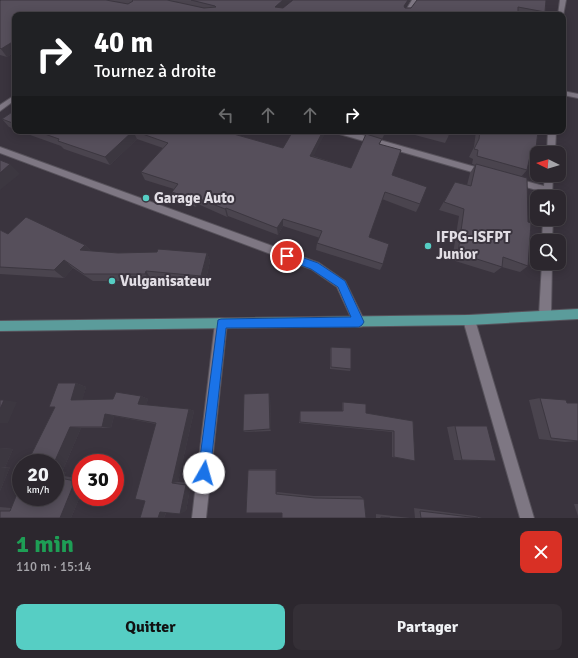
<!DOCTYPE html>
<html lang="fr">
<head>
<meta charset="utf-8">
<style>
	:root { --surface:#2c272e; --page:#342f36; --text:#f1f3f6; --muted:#a6a5aa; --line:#48444a; --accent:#56cec4 }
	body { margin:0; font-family:Signika,sans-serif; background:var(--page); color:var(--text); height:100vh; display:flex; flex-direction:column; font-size:15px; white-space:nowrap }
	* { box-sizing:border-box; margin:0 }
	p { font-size:13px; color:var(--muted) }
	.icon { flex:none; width:22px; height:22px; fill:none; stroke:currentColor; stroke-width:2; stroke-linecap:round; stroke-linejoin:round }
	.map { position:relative; height:518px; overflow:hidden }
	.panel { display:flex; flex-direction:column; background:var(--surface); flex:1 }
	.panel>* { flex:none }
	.banner { position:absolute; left:12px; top:12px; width:554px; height:122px; border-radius:8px; box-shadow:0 2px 10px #0003,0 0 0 1px var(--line); background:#202124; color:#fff; overflow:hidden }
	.needle { width:26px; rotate:275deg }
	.controls { position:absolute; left:530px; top:146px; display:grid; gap:8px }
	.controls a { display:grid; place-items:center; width:36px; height:36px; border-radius:8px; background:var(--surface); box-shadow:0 2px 10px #0003,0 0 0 1px var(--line); font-size:20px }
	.speed { position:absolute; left:12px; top:454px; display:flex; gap:8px; font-size:20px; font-weight:700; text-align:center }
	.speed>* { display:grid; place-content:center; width:52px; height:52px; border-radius:50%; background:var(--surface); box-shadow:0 2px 10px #0003,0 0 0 1px var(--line); line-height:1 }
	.speed small { font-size:10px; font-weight:400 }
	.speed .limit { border:6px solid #d22; background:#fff; color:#111 }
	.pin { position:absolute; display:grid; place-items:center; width:34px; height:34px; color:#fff; margin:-17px; border:2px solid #fff; border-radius:50%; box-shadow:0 1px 4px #0007 }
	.me { position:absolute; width:44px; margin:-22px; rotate:7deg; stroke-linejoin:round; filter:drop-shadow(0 0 3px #0008) }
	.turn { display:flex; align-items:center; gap:14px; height:84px; padding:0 16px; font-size:18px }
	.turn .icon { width:52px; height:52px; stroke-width:2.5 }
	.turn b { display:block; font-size:28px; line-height:34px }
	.lanes { display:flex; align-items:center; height:38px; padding:0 16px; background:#0003; justify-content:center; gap:20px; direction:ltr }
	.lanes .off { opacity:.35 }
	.round { display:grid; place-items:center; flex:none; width:42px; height:42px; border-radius:8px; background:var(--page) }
	.headline { display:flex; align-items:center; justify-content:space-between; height:68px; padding:0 16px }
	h1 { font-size:24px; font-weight:700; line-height:30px; color:#1e9e55 }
	.primary-button { display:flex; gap:8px; margin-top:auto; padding:8px 16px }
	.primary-button a { flex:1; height:46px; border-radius:8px; background:var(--accent); color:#111; font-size:16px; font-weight:700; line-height:46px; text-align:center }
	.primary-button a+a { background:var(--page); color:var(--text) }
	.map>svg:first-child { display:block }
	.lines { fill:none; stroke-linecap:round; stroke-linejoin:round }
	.street-casing { stroke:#57525b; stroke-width:2 }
	.primary-casing { stroke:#57525b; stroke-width:2 }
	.street { fill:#7e7783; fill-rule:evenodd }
	.primary { fill:#5b9c9b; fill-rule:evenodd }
	.wall { fill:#4a444e }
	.shaded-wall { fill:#3c3740 }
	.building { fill:#564f5b; stroke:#3c3740 }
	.route { fill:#1a73e8; stroke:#114b97 }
	.poi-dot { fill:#56cec4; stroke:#3a343e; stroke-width:1.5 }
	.labels { text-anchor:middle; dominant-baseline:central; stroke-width:4; stroke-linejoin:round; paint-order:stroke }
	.poi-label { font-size:15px; font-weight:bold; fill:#e2dee5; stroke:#3a343e; text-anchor:start }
</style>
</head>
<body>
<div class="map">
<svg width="578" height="518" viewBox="0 0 578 518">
	<rect width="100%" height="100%" fill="#3a343e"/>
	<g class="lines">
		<!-- street casing -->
		<g class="street-casing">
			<path id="street" d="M412,0H418L409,15H403Z
				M560,0H566L563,16L558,15Z
				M563,91L578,94V98L563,95Z
				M15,95V100L0,111V105Z
				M335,131H348L486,170L490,173L486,176L336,133Z
				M548,131H556L555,153H547Z
				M0,147L319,263L345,281L365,322L363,326L359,327L355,326L337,287L311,269L0,153Z
				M545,175H553L552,197H544V192L511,183L510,181L514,178L544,186Z
				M543,219H553L552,241H542Z
				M542,263H552L551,315L549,319L545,320L541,319L539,315Z
				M469,315L473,316L475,320L534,518H520L463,320L465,316Z
				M221,318L225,319L227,323L206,518H192L215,323L217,319Z"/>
		</g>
		<!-- primary casing -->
		<g class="primary-casing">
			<path id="primary" d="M578,309V319L469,325L0,331V321L469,315Z"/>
		</g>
		<!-- street -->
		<use href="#street" class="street"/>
		<!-- primary -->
		<use href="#primary" class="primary"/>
	</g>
	<!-- wall -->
	<path class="wall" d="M0,0H291L282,8H283L293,0H410L405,8L546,0L545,12L543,15H15V52L7,57L0,55Z
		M15,110V129L9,127L2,119Z
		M19,131H230L229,133L283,148L326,131L313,156L351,168L368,135L369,131H386L382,139H381L380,144L392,175L420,204L416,212L382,199L369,237L383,264L380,270L316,250L317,243L320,238L283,226L278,235L228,216L227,217L198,204L196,207L175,199L172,192L174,189L145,180L141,172L163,148L137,139L110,165L64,149L61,146Z
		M416,131H450L449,135L445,143L415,135Z
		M476,131H538L535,157L528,165L527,170L521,177L528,266L520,272L502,267L494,273L452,260L459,216L439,210L455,182L467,185L470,173L475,165L472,164L473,159L469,157L474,147Z
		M0,230L8,234L85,245L91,251L118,253H207L210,261L205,284L151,279V281H93L73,268L64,278L0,274Z
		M331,347L351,369L350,371L330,369V349Z
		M76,383L86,387L82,400L113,399L141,396L148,399L146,405L189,409L194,411L178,482L191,483L186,511L166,513L164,518H140L145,501L156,424L114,416L111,428H81L62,472H66L64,476L81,479V494L71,518H0V507L11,508L55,497L54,407H49Z
		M270,396L271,431L245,432L243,431Z
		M540,398L567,403L578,441L565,442L539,439L529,400Z
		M343,402L366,413L413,421L415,461L392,457V432L299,423L300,411H342V403Z
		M455,426L496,461L454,460L447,427Z
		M0,448L13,449L5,467H10L0,491Z
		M250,469H277V492L314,496H360L364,499L282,513L248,470Z
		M574,504H578V516Z
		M414,508L475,516L482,518H415Z
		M376,514L410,518H376Z"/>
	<!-- shaded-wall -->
	<path class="shaded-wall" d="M283,0H291L276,15L275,7Z
		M408,0H410L402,14L404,6Z
		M14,41L15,42V52L7,57L1,49Z
		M133,131L137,139L110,165L105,157Z
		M323,131H326L310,164V156Z
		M10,164L20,174L0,190V173Z
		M195,197L198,204L196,207L193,199Z
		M226,208L228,216L227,217L225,209Z
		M283,219V226L278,235L277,228Z
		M85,245L93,253L80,250Z
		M207,253L210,261L205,284L201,276Z
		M64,260L73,268L64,278L54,270Z
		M146,271L151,279V281L145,274Z
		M76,383L86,387L82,402L71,400Z
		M269,393L270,396L271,431L270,429Z
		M141,396L148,399L146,407L138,404Z
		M4,400L17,402L8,423H0V409Z
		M189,409L194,411L178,482L172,483Z
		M105,414L114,416L111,428L102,427Z
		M70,427L81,428L62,472L55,473V463H54Z
		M0,448L13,449L5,467L0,468Z
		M10,467L0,491V468Z
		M277,469V492L276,494V470Z
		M66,472L64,476L55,477V473Z
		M81,480V494L71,518H60L75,481Z
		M191,483L186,511L180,514L186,485Z
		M167,509L164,518H158L160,512Z"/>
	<!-- building -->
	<path class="building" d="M1,0H106L128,4L133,1L132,0H167L204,8L216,7L215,6L191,0H283L275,7L283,8L293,0H408L404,6L405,8H411L417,0H546L545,12L518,7V15H15V41H14L1,49L0,48V1Z
		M15,110V124L2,119Z
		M36,131H133L105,157L58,141L59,139Z
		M134,131H223L283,148L293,131H323L310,156L351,168L366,134L382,139L379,144L401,150L392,175L427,187L420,204L385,192L369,237L389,244L383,264L317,243L322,231L283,219L277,228L226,208L225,209L195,197L193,199L172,192L178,184L141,172L168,143Z
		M434,131H450L449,135Z
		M480,131H538L535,157L530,156L527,170L477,156L478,150L474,149L479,139Z
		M0,160L10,164L0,173Z
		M476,164L527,178L528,222L531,223L528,266L503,257L502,267L458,253L464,209L444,202L455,182L471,186Z
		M26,217L85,245L80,250L118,253L157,252L158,249L207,253L201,276L146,271L145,274H84L64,260L54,270L0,267V230L8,234Z
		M331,347L351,348V369L331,367Z
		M58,383H76L71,400L113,399L116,392L141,396L138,404L189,409L172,483L186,485L180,514L160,512L158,518H140L145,501L135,499L156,423L105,414L102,427H70L54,463H27L55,407H49Z
		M269,393L270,429L243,431L244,394Z
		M540,398L566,400L567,403H578V441L551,438Z
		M0,400H4L0,409Z
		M343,402L366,404V413L413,421L415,461L394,457V431L300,422V411H343Z
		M455,426H487L496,461L462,460Z
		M248,470H276V494L315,498L364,499L366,518H282V513H246Z
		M55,477L75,481L60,518H0V511H10L21,484V497H55Z
		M420,511L478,518H421Z
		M381,517L390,518H381Z"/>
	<!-- route -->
	<path class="route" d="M287,252L318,263L345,281L364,322L362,325L359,327L226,328L210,473L208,478L204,479L199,478L198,473L218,320L221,319L351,317L338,287L311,269L284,259L282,256L284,253Z"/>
	<!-- markers -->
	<g class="poi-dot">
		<circle cx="146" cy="198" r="4"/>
		<circle cx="428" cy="246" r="4"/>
		<circle cx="112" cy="281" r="4"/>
	</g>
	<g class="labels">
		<!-- poi labels -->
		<g class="poi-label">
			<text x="154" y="198">Garage Auto</text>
			<text x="436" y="237">IFPG-ISFPT<tspan x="436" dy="17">Junior</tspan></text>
			<text x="120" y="281">Vulganisateur</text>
		</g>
	</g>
</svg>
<div class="controls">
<a><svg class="needle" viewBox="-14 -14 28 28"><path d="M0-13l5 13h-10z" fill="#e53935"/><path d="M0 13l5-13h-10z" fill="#a6a5aa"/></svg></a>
<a><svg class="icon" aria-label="sound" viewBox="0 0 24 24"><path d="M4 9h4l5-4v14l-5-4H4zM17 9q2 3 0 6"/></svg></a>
<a><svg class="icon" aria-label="search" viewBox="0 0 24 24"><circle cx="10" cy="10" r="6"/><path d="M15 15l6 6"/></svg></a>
</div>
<div class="speed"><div>20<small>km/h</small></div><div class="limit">30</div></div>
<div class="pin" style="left:287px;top:256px;background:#d93025"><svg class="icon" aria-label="arrive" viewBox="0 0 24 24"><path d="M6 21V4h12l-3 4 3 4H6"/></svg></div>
<svg class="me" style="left:204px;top:473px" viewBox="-20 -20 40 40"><circle r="19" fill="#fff"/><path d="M0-13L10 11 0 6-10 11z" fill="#1a73e8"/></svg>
<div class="banner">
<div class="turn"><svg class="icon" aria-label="right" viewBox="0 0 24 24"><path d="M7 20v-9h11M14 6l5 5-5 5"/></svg><div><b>40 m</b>Tournez à droite</div></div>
<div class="lanes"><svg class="icon off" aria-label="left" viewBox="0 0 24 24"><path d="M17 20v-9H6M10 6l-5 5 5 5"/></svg><svg class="icon off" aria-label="ahead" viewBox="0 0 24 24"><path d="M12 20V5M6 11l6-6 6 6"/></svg><svg class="icon off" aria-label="ahead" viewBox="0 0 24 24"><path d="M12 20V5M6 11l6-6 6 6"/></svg><svg class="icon" aria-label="right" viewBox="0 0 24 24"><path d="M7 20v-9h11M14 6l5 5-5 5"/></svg></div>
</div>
</div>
<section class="panel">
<div class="headline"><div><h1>1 min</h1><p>110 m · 15:14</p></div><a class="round" style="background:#d93025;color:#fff"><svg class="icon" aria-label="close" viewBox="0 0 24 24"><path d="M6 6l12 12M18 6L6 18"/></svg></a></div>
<div class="primary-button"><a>Quitter</a><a>Partager</a></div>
</section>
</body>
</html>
